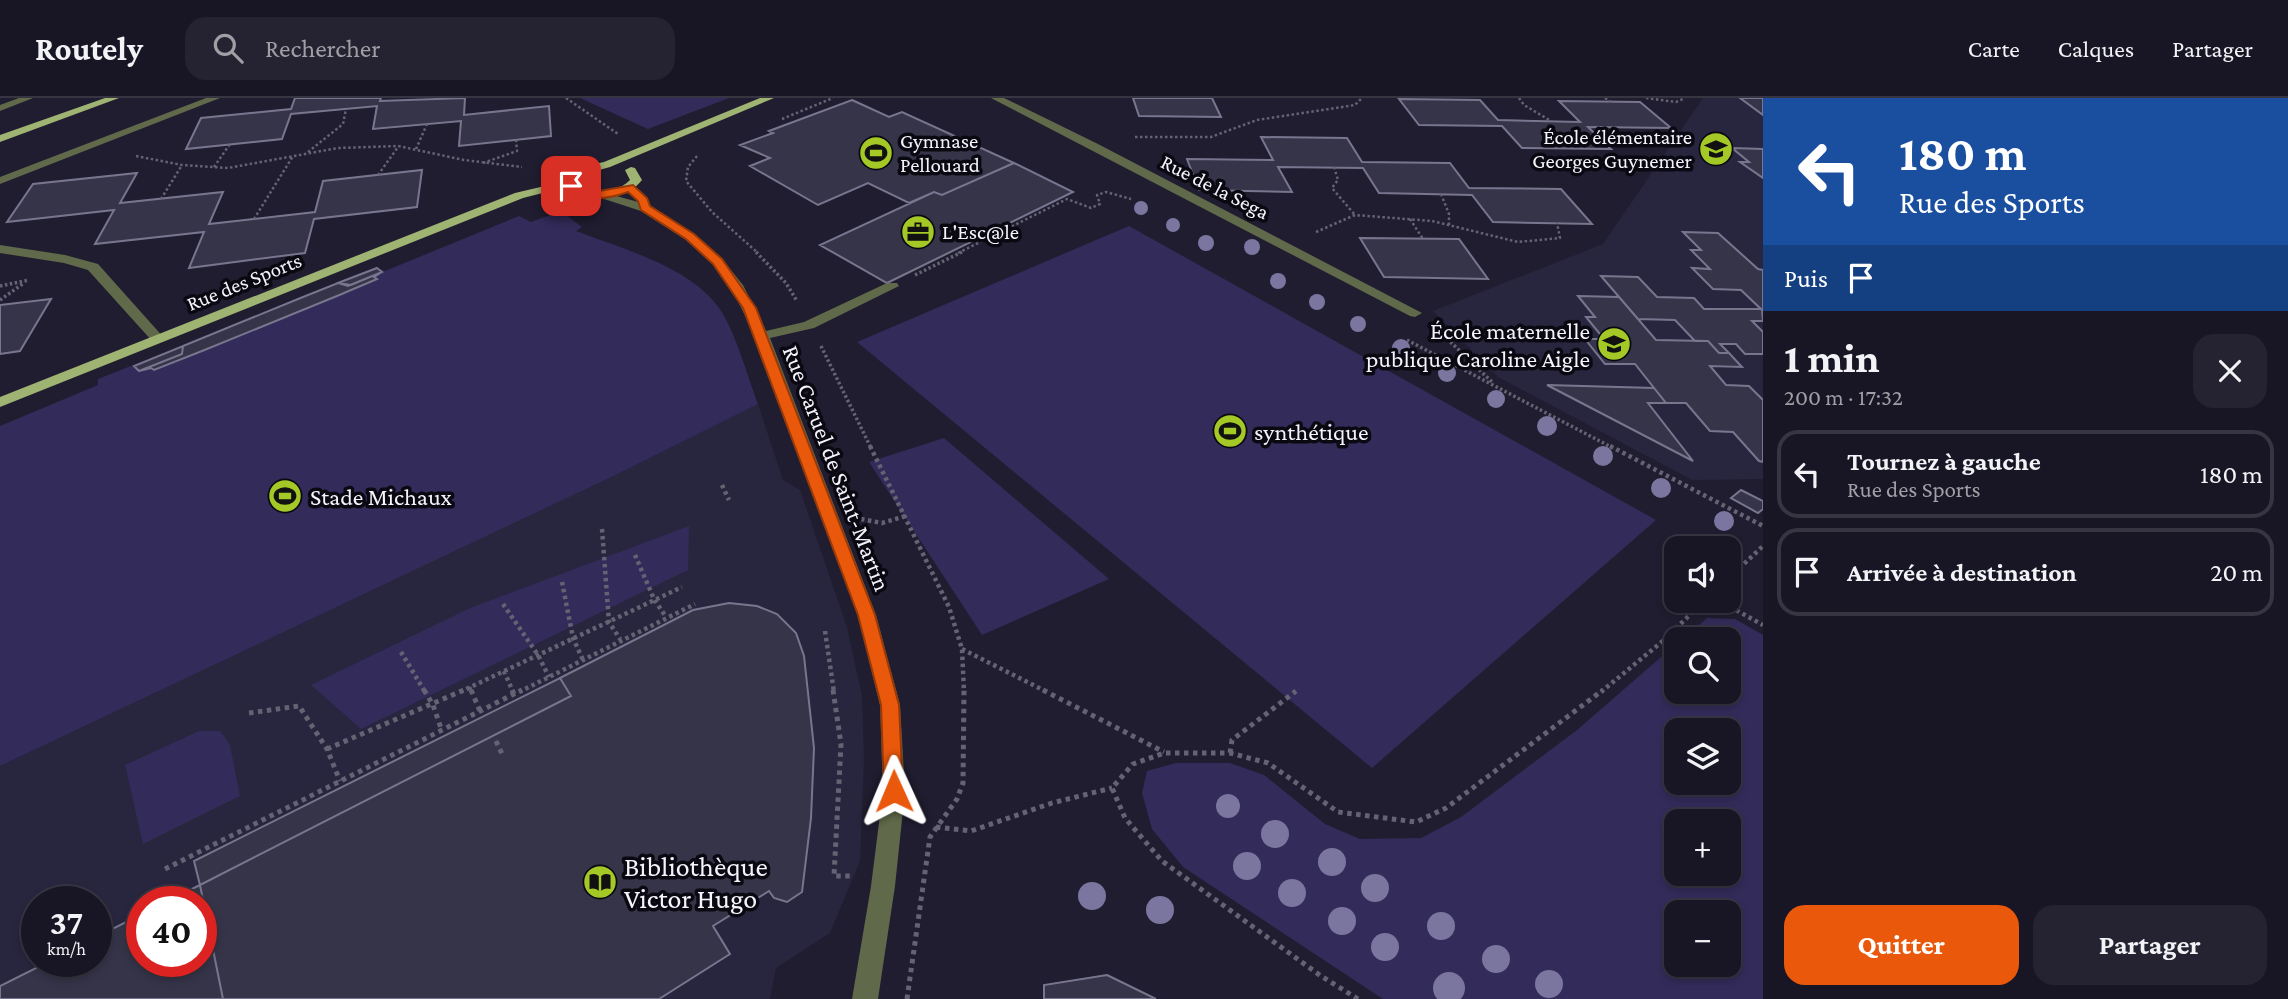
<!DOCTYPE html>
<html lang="fr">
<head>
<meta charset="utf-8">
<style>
	:root { --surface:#181624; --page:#252331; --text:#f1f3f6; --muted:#9f9fa6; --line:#363541; --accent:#ea580c }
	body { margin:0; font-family:"Crimson Pro",serif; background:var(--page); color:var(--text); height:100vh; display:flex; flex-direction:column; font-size:26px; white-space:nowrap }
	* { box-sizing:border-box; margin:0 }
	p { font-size:23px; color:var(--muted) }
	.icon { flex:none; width:38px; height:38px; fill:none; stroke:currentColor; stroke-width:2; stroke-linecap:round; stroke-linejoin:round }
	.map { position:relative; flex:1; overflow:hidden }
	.sheet { display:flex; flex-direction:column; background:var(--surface); width:525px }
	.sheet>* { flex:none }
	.hud { background:#1a4fa0; color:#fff; overflow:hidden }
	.controls { position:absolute; left:1664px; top:438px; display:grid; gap:14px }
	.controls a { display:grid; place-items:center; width:77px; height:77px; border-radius:14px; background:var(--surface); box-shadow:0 4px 10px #0003,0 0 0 2px var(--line); font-size:35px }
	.speed { position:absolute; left:21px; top:788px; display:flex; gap:14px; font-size:35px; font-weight:700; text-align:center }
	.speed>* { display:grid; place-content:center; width:91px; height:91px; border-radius:50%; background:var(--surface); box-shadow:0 4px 10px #0003,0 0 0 2px var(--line); line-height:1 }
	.speed small { font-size:18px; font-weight:400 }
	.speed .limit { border:10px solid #d22; background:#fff; color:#111 }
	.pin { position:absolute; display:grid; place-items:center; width:60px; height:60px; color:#fff; margin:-30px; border-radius:14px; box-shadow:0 4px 10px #0006 }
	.me { position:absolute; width:77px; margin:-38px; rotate:359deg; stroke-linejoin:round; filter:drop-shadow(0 0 5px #0008) }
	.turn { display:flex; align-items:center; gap:24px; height:147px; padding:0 21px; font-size:32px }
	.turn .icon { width:91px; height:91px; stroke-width:2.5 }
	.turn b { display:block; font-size:49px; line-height:60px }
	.then { display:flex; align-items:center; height:66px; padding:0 21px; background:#0003; gap:14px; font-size:26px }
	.round { display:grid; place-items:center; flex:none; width:74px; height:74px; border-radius:21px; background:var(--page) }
	.overview { display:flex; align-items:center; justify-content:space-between; height:119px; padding:0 21px }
	h1 { font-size:42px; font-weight:700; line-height:52px }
	.action { display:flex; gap:14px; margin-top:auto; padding:14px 21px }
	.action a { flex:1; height:80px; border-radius:21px; background:var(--accent); color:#fff; font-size:28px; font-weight:700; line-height:80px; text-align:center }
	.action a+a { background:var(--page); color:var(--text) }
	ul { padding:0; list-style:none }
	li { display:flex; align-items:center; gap:21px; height:88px; margin:0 14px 10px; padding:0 7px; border:4px solid var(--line); border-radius:21px }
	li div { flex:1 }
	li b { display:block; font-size:26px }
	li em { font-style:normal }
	header { display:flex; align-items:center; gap:42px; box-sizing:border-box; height:98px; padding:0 35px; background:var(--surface); border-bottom:2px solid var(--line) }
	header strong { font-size:33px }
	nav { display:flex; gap:38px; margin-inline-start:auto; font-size:24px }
	.search { width:490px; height:63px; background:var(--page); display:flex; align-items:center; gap:18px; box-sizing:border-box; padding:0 24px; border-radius:21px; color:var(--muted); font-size:26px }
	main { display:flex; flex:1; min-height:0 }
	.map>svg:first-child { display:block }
	.built { fill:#28253e; fill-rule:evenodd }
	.green { fill:#332b59; fill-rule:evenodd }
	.building { fill:#363449; stroke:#78768e; stroke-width:2 }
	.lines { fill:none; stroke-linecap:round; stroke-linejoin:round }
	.path-far3 { stroke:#656373; stroke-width:2.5; stroke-dasharray:2.5 2.5; stroke-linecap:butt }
	.path-far2 { stroke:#656373; stroke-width:3.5; stroke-dasharray:2.5 2.5; stroke-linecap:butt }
	.path-far1 { stroke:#656373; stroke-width:4.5; stroke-dasharray:3.5 3.5; stroke-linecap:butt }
	.path { stroke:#656373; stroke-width:5; stroke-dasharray:4.5 4.5; stroke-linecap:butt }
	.minor { fill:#60694a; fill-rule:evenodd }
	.major { fill:#9fb372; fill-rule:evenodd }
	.tree { fill:#7a769f }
	.route { fill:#ea580c; stroke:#983908; stroke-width:2 }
	.labels { text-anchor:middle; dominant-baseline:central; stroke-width:7; stroke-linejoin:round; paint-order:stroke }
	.far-poi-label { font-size:21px; fill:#f4f3fe; stroke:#0a0911; text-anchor:start }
	.far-street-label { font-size:21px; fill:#f4f3fe; stroke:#0a0911 }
	.poi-label { font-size:24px; fill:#f4f3fe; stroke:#0a0911; text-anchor:start }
	.street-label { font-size:24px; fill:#f4f3fe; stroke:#0a0911 }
	.near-poi-label { font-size:28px; fill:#f4f3fe; stroke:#0a0911; text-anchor:start }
</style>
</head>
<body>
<header>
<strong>Routely</strong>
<div class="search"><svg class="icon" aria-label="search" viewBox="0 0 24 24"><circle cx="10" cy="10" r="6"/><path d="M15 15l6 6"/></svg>Rechercher</div>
<nav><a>Carte</a><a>Calques</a><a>Partager</a></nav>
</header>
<main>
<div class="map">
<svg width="1763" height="901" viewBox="0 0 1763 901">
	<rect width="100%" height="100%" fill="#201d30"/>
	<!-- built -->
	<path class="built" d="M1703,0H1763V381L1692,382L1498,279L1433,213L1603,146Z
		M758,306L783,382L800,392L847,529L862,598L864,662L860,763L830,835L776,870L770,901H0V668ZM37,803H96V863H37ZM142,803H201V863H142Z"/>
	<!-- green -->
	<path class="green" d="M580,0H729L648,31Z
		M561,113L582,129L576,133C623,151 696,170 723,216C737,240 748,279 758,306L607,381L0,668V328L98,287V281L377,170L385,173L519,118L531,124Z
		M1129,128L1656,422L1372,670L857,244Z
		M944,340L1109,481L982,537L869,364Z
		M689,428L688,472L361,631L311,587L470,510Z
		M1707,520L1735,521L1763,537V901H1383L1183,769L1152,731L1142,695L1147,673L1176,665H1230L1264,677L1325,726L1360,741L1421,740L1461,719L1577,632L1676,546V593H1729V541H1683ZM1676,632H1729V684H1676ZM1676,723H1729V775H1676ZM1676,814H1729V866H1676Z
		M199,633H220L230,647L240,698L143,746L125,667Z"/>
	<!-- building -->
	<path class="building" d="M295,0H381L380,3L465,0L464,17L549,8L551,38L459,48L461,23L373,31L377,8L291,16L282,41L186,51L201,20L291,11Z
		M1133,0H1212L1221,19L1139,18Z
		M1740,0H1763V17Z
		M1399,1L1480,2L1498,22L1580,24L1559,3L1640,4L1671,30L1588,29L1611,51L1522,50L1502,28L1419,27Z
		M852,2L889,19L902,14L1014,65L942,97L934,94L909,105L868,85L818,107L750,68L770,60L740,47L773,35L769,33Z
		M1261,39L1347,40L1362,64L1450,65L1469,90L1561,91L1592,126L1493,124L1472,97L1379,95L1363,70L1278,69L1292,94L1199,92L1187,61L1273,62Z
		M1732,50L1763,51V80L1740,64H1749Z
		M1014,65L1073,94L887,185L820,147L934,94L942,97Z
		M422,72L417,109L314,121L305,155L189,170L204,134L95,146L114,112L7,124L33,86L137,75L120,105L223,94L209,126L315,114L323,83Z
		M1683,134L1718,135L1758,171L1763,172V213L1741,192L1713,191L1692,170L1710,171L1691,152H1701Z
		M1360,140L1459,141L1488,181L1384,179Z
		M377,170L382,174L348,188L338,185Z
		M382,174L374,179L377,181L337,198L202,253L154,272L151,270L139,273L182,256L183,248L303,199L338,185L351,187Z
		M1601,178L1638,179L1657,199L1694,200L1704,211H1762L1763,223H1752L1763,234V256H1745L1736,246H1720L1729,255H1719L1708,243H1695L1675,222L1638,221Z
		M1578,198L1619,199L1656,242L1708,243L1719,255H1729L1742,269L1710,268L1726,287L1749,288L1763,302V364L1759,363L1733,334L1710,333L1686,305H1666L1635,266H1605L1585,241H1604L1586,219H1595Z
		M51,201L20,253L0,256V207Z
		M183,248L182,256L139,273L134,268Z
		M1547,287L1654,290L1666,305H1648L1693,363Z
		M1741,392L1763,403V411L1758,415L1731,400Z
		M729,505L757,508L777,516L796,535L804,558L814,650L811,720L802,794L787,804L774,800L769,793L713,828L730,856L659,901H223L200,787L571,598L560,580L693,512Z
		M560,580L571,598L200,787L194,763Z
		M200,787L223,901H0V888L50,863H96V839L142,816V863H201V803H167Z
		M1107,877L1156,901H1044V887Z"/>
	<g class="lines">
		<!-- path-far3 -->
		<path class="path-far3" d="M566,0L618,36
			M1519,0L1524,7L1551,23
			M1605,0L1611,4
			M1646,0L1676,4L1685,0
			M782,21L833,0
			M1135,39H1211L1257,22L1355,7L1362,0
			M416,51L427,26
			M308,54L343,26L346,11
			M136,58L182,67L228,70L338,50L398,48L464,62L522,69
			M697,58L688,69L686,83L712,114L758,155
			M483,65L517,53L516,42
			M214,69L230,46
			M1334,69L1338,82L1332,90L1355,117
			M378,77L398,49
			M1441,96L1449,116V127
			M161,101L182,67
			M254,121L293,58
			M1410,121L1423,141
			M1316,134L1355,117L1432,123L1518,144L1560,140L1557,125
			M958,155L1067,101L1091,110L1100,106L1097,97L1106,94L1131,101"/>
		<!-- path-far2 -->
		<path class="path-far2" d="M756,154L786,185L797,203
			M915,177L962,154
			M0,188L29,182
			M0,202L24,185
			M1436,230L1493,285
			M1407,242L1613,350
			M821,248L871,350"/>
		<!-- path-far1 -->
		<path class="path-far1" d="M870,348L949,509L962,551L964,594
			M1610,348L1763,428
			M722,387L729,402
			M861,421L882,425L906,418
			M602,431L609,524L620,541
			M635,457L654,501L666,519
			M1729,480L1763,448
			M562,484L573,540L583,562
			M1718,502L1763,527
			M503,506L538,557L549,579
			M825,533L834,594
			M962,551L1047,594
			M401,554L425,594
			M504,573L513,594
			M469,589L471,594
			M460,594L682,489
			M519,594L695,506
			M1601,594L1664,542L1705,502"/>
		<!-- path -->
		<path class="path" d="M424,592L433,607L442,633
			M471,592L480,613
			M512,592L514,596
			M833,592L841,646L834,778H850
			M1043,592L1164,654
			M249,615L299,608L327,651L340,683
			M496,643L503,658
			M327,651L464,592
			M1230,655L1232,642L1296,593
			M936,729L971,733L1052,705L1112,690
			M165,771L522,592
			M907,901L930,739L957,701L963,685L964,592
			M1358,901L1321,878L1162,763L1125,720L1112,690L1133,666L1164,655H1230L1268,665L1338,714L1416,724L1446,710L1603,592"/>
		<!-- minor -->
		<path class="minor" d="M19,0H33L0,13V7Z
			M206,0H220L0,86V79Z
			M991,0H1004L1098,46L1422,215L1415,219L1410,218Z
			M602,94L649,107L694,136L722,161L743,187L766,233L804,224L887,185H897L899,188L814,230L770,240L876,517L900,607L905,693L895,788L878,901H852L871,788L883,693L880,607L858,517L755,238L732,191L714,167L686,142L641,113L598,99V95Z
			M0,147L65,157L98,166L165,241L163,244H153L88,172L64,165L0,155Z"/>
		<!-- major -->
		<path class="major" d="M105,0H119L0,44V37Z
			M760,0H774L610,69L585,76L574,87L523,100L0,309V299L515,95L566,83L581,69L604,64Z
			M631,69L635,70L642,82C625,103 604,98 580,99C570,99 561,102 552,103L546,100C571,82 607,105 630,82L625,72Z"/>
	</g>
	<!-- trees -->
	<g class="tree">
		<circle cx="1141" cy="110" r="7"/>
		<circle cx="1173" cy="127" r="7"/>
		<circle cx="1206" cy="145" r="8"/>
		<circle cx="1252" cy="149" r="8"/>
		<circle cx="1278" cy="183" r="8"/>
		<circle cx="1317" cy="204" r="8"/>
		<circle cx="1358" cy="226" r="8"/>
		<circle cx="1401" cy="250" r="9"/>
		<circle cx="1447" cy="275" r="9"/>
		<circle cx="1496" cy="301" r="9"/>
		<circle cx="1547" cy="328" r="10"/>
		<circle cx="1603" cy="358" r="10"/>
		<circle cx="1661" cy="390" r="10"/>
		<circle cx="1724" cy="423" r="10"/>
		<circle cx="1228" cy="708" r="12"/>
		<circle cx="1275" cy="736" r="14"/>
		<circle cx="1332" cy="764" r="14"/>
		<circle cx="1247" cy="768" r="14"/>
		<circle cx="1375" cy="790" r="14"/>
		<circle cx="1292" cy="795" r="14"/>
		<circle cx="1092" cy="798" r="14"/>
		<circle cx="1160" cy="812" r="14"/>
		<circle cx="1342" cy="823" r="14"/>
		<circle cx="1441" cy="828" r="14"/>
		<circle cx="1385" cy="849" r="14"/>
		<circle cx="1496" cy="861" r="14"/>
		<circle cx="1549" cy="886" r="14"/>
		<circle cx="1449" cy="890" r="16"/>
	</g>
	<!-- route -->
	<path class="route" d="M571,85L584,93L594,94L633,87L647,100L650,108L694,136L722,161L756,210L875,517L899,607L903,693L900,699L894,702L887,699L884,693L881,607L858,517L743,210L713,166L686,141L641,112L638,103L628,94C606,102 583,105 566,88Z"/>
	<!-- icons -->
	<defs>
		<g id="school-disc" transform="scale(1.75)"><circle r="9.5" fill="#a4c825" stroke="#0a0911"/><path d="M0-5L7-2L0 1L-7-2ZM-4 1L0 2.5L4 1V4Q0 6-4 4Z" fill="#111"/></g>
		<g id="stadium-disc" transform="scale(1.75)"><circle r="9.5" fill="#a4c825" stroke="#0a0911"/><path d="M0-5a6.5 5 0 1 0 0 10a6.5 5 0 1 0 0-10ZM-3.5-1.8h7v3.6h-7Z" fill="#111"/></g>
		<g id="office-disc" transform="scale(1.75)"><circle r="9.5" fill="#a4c825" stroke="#0a0911"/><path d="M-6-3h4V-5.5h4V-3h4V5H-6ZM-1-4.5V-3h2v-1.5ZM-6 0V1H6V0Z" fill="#111"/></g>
		<g id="library-disc" transform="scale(1.75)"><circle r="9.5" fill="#a4c825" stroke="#0a0911"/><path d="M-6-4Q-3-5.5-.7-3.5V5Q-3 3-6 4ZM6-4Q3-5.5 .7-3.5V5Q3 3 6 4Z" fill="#111"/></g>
	</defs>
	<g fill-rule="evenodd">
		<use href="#school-disc" x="1716" y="51"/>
		<use href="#stadium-disc" x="876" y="55"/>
		<use href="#office-disc" x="918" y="134"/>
		<use href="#school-disc" x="1614" y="246"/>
		<use href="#stadium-disc" x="1230" y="333"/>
		<use href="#stadium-disc" x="285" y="398"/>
		<use href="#library-disc" x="600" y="784"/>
	</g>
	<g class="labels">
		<!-- far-poi labels -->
		<g class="far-poi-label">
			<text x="1692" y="39" text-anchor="end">École élémentaire<tspan x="1692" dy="24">Georges Guynemer</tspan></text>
			<text x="900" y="43">Gymnase<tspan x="900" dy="24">Pellouard</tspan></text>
			<text x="942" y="134">L'Esc@le</text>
		</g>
		<!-- far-street labels -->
		<g class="far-street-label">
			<text transform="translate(1215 89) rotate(27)">Rue de la Sega</text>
			<text transform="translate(244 184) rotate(-22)">Rue des Sports</text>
		</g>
		<!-- poi labels -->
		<g class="poi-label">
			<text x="1590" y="232" text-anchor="end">École maternelle<tspan x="1590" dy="28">publique Caroline Aigle</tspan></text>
			<text x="1254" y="333">synthétique</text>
			<text x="310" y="398">Stade Michaux</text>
		</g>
		<!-- street labels -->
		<g class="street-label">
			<text transform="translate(837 370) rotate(69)">Rue Caruel de Saint-Martin</text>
		</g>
		<!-- near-poi labels -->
		<g class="near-poi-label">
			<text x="624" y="768">Bibliothèque<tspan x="624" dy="32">Victor Hugo</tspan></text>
		</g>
	</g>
</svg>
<div class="controls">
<a><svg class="icon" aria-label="sound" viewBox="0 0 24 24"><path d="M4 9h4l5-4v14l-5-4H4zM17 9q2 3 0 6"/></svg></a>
<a><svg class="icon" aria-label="search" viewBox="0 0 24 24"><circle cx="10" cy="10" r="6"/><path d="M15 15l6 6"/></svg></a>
<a><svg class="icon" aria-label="layers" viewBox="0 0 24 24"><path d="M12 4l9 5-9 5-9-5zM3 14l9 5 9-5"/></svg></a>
<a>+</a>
<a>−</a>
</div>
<div class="speed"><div>37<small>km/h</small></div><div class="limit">40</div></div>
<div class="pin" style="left:571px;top:88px;background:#d93025"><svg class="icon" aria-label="arrive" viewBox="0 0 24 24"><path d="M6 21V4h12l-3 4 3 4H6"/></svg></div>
<svg class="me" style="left:894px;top:693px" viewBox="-20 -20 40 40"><path d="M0-17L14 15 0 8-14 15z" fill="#ea580c" stroke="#fff" stroke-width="4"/></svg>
</div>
<section class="sheet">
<div class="hud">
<div class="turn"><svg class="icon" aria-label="left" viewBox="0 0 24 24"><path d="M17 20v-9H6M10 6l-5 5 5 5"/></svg><div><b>180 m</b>Rue des Sports</div></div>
<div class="then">Puis<svg class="icon" aria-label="arrive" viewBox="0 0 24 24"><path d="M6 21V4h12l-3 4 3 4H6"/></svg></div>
</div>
<div class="overview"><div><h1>1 min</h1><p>200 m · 17:32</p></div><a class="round"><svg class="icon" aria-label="close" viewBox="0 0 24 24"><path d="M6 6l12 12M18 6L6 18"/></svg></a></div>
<ul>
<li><svg class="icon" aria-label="left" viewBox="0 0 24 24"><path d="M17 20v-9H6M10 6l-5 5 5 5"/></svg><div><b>Tournez à gauche</b><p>Rue des Sports</p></div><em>180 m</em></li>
<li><svg class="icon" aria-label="arrive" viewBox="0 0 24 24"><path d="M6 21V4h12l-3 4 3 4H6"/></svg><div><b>Arrivée à destination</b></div><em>20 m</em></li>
</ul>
<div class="action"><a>Quitter</a><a>Partager</a></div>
</section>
</main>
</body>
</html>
